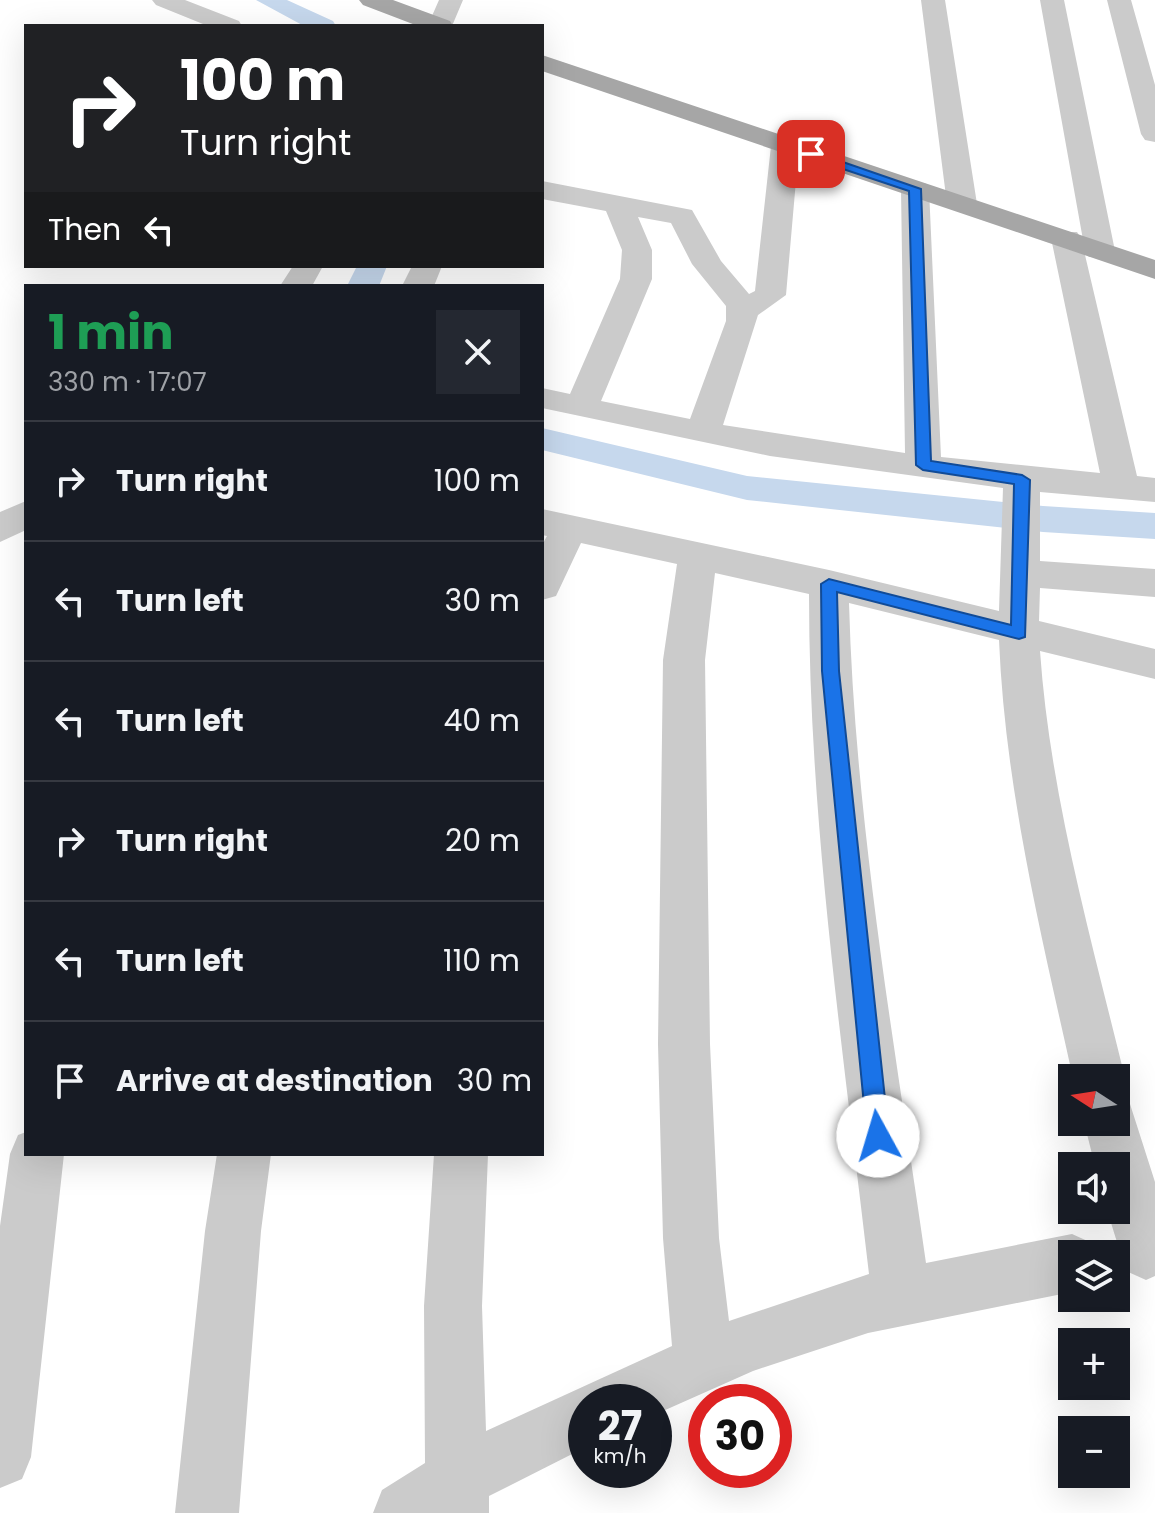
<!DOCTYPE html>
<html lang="en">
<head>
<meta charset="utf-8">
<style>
	:root { --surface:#171b24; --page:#242831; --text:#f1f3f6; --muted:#9ea1a6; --line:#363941 }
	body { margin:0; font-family:Poppins,sans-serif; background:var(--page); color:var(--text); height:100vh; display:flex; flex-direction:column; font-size:30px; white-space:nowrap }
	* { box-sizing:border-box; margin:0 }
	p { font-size:26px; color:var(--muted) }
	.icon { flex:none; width:44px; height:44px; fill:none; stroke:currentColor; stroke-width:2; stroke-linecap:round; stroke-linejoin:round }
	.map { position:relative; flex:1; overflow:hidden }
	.sheet { position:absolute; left:24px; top:284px; width:520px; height:872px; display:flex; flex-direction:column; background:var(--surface); border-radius:0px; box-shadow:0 8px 32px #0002 }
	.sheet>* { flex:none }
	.top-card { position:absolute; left:24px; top:24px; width:520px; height:244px; border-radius:0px; box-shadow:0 8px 32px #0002; background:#202124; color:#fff; overflow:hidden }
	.needle { width:52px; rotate:282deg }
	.tools { position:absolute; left:1058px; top:1064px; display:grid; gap:16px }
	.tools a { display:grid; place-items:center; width:72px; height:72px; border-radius:0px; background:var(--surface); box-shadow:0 8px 32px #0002; font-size:40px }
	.speed { position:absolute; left:568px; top:1384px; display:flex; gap:16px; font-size:40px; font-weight:700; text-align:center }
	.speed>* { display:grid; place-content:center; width:104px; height:104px; border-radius:50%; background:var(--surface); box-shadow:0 8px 32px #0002; line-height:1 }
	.speed small { font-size:20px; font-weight:400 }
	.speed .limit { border:12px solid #d22; background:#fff; color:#111 }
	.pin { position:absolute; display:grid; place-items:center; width:68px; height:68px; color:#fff; margin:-34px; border-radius:16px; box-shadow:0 4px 12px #0006 }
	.me { position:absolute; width:88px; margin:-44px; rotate:354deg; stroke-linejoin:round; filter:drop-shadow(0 0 6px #0008) }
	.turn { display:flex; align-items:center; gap:28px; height:168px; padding:0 24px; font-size:36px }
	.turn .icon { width:104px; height:104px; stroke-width:2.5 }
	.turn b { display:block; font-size:56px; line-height:68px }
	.then { display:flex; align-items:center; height:76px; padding:0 24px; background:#0003; gap:16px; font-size:30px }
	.round { display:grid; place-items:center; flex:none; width:84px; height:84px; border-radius:0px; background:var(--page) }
	.head { display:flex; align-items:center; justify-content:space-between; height:136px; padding:0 24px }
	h1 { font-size:48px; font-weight:700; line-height:60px; color:#1e9e55 }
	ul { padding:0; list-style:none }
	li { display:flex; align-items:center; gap:24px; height:120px; padding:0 24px; border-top:2px solid var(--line) }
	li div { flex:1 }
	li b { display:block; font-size:30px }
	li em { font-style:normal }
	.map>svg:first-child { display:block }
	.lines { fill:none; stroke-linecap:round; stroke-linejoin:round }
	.canal { fill:#c6d8ed; fill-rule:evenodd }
	.street { fill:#cbcbcb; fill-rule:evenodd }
	.primary { fill:#a6a6a6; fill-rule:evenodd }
	.route { fill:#1a73e8; stroke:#114b97; stroke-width:2 }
</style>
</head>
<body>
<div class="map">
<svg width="1155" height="1513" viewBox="0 0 1155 1513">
	<rect width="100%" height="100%" fill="#fff"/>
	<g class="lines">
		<!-- canal -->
		<path class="canal" d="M256,0H287L333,21L336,26H304Z
			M357,266H387L379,286H347Z
			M542,428L747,476L1043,506L1155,513V539L1043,532L747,500L542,450Z"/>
		<!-- street -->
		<path class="street" d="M152,0H185L239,21L242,26H208L156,5Z
			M439,0H463L452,26L428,25Z
			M921,0H945L977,204L972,210H952L947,204Z
			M1040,0H1064L1115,251L1111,257H1089L1085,251Z
			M1107,0H1131L1155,85V142L1145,140L1141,134Z
			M785,138L795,140L799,146L786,295L758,315L723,425L905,453L901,189L905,183H925L929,189L941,457L1100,473L1051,238L1055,232H1077L1081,238L1137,476L1155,478V502L1040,492V561L1155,569V597L1040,588L1039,621L1155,649V679L1040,651C1050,795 1091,938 1125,1078L1118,1095L1116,1078H1073C1041,934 1005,788 999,640L849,603C855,823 895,1046 926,1263L1072,1234L1092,1243L1097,1254H1072V1292L868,1333L753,1371L654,1415V1402H586V1447L489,1496V1513H373L382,1490L425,1463L424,1306L434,1154H488L482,1306L486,1431L672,1346L663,1238L658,1044L663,660L677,564L581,543L556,596L542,600V545L547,536L542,535V509L829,570L999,611L1003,488L770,456L542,408V388L570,394L620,279L622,250L606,211L542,199V181L692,210L721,261L749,294L755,291L771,146L775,140ZM638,217L671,223L692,264L726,306V321L690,419L601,401L652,279V250ZM715,573L809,594C809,821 843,1049 869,1274L729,1321L719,1238L710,1044L705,660Z
			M293,266H323L312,286H280Z
			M412,266H442L434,286H402Z
			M26,501V530L0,542V512Z
			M1116,1098L1130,1104L1155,1182V1276L1146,1280L1126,1271L1107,1210H1116V1166H1095L1084,1122H1116Z
			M26,1132V1154H64L31,1457L22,1479L0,1488V1226L10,1154L18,1135Z
			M217,1154H271L261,1231L239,1513H175L205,1231Z"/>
		<!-- primary -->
		<path class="primary" d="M359,0H393L450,21L453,26H418L363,5Z
			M542,55L1155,260V279L542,71Z"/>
	</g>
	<!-- route -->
	<path class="route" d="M811,151L921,189L931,461L1022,475L1030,480L1025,637L1019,639L837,592L839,671L889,1136L886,1144L878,1147L870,1144L867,1136L822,671L821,584L829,579L1011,625L1014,484L923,470L916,465L909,191L807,157Z"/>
</svg>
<div class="tools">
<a><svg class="needle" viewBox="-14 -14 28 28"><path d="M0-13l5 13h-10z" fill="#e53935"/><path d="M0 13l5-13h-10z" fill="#9ea1a6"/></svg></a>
<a><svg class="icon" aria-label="sound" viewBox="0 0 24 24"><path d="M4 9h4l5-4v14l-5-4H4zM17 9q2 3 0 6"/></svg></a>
<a><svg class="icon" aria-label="layers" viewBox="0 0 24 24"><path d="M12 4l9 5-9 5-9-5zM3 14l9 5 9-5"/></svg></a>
<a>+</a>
<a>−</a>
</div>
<div class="speed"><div>27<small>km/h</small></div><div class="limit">30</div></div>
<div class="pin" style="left:811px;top:154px;background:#d93025"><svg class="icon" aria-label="arrive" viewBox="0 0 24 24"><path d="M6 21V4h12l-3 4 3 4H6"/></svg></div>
<svg class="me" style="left:878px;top:1136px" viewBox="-20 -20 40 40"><circle r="19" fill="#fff"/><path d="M0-13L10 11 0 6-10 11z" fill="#1a73e8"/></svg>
<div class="top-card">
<div class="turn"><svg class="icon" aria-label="right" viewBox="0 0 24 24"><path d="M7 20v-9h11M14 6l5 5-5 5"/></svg><div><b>100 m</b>Turn right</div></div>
<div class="then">Then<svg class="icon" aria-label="left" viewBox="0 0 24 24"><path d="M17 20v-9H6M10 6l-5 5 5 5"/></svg></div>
</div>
<section class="sheet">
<div class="head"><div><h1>1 min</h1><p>330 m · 17:07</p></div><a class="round"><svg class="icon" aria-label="close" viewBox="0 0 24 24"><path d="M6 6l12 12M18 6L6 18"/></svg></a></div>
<ul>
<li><svg class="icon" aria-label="right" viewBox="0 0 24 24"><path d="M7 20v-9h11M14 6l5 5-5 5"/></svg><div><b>Turn right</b></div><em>100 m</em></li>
<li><svg class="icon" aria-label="left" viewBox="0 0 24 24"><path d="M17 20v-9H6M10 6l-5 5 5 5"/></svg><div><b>Turn left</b></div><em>30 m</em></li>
<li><svg class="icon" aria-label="left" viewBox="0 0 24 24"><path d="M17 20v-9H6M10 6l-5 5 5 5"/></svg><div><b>Turn left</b></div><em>40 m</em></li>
<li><svg class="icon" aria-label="right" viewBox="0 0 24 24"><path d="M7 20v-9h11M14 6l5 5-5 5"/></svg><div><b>Turn right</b></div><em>20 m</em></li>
<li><svg class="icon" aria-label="left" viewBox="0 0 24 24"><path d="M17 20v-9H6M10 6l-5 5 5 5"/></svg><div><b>Turn left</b></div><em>110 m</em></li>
<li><svg class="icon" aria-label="arrive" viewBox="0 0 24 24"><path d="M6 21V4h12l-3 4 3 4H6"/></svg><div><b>Arrive at destination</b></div><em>30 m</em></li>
</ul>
</section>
</div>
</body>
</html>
